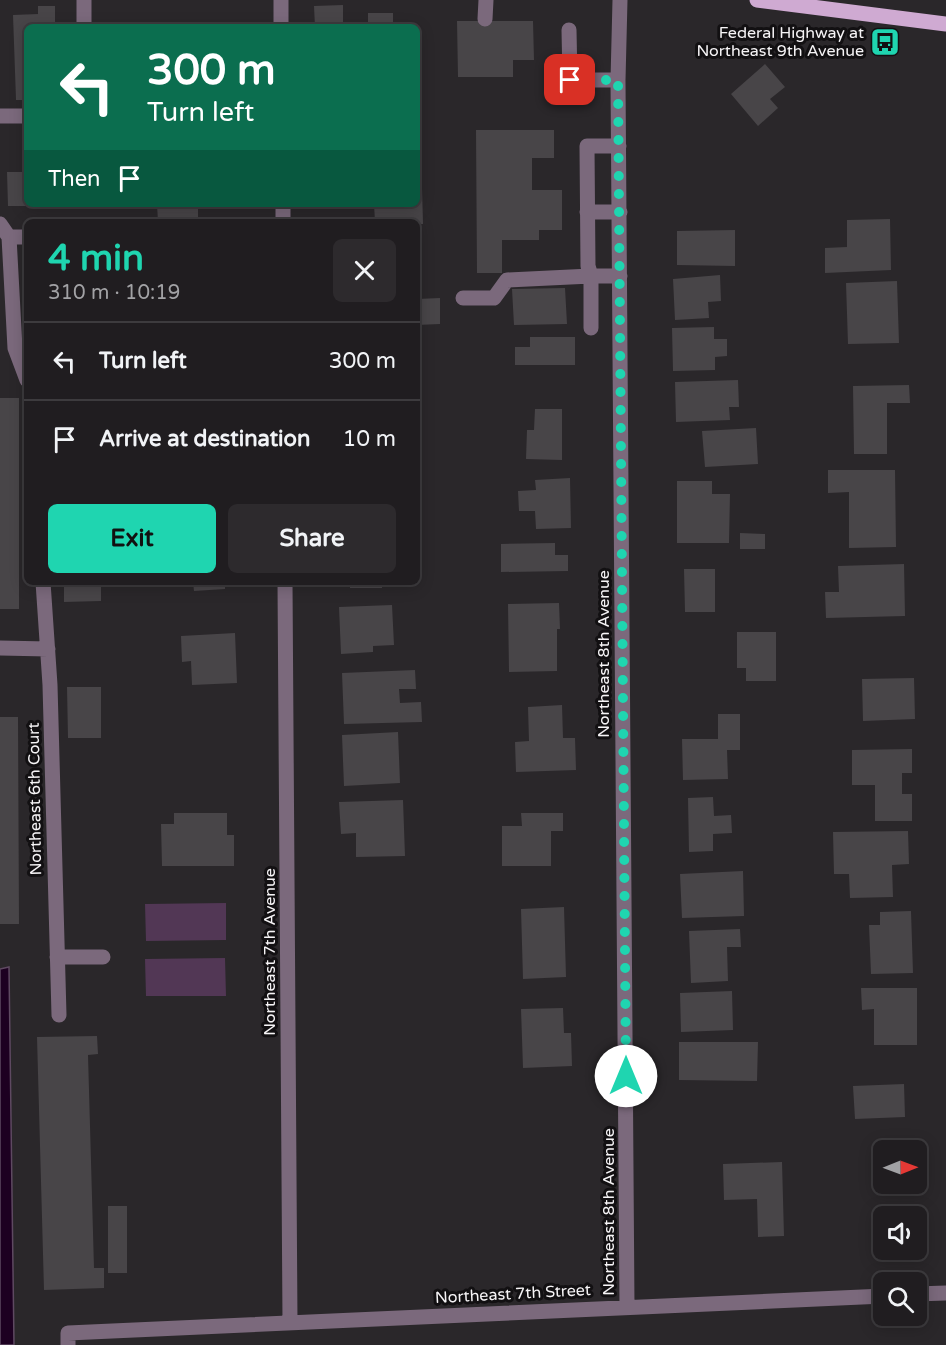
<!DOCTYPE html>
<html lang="en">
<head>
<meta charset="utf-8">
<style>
	:root { --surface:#201d20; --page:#2d2a2d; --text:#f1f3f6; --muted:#a2a2a5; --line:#3d3b3e; --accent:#1fd5b0 }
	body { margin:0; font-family:"Varela Round",sans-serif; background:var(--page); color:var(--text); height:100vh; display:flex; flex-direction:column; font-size:22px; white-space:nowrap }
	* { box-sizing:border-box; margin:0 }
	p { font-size:20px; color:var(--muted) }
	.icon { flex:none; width:33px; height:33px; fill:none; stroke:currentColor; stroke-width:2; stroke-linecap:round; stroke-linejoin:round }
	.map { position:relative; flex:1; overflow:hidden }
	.sheet { position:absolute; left:24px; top:219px; width:396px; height:366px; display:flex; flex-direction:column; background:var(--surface); border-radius:9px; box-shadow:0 3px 15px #0003,0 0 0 2px var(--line) }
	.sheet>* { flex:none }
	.banner { position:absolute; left:24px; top:24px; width:396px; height:183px; border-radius:9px; box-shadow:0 3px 15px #0003,0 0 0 2px var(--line); background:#0b6e4f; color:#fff; overflow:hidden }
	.needle { width:39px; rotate:89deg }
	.controls { position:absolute; left:873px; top:1140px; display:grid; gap:12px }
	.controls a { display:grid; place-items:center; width:54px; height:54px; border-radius:9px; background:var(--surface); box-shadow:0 3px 15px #0003,0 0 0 2px var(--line); font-size:30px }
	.pin { position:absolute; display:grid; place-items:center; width:51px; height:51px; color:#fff; margin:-26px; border-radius:12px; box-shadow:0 3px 9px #0006 }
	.me { position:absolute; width:66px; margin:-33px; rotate:0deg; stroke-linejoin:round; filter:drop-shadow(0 0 4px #0008) }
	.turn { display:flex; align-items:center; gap:21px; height:126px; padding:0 24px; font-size:27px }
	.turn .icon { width:78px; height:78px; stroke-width:2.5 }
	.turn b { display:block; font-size:42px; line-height:51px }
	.then { display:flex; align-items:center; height:57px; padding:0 24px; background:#0003; gap:12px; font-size:22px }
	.round { display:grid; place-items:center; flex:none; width:63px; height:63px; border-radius:9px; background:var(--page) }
	.head { display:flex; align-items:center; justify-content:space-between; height:102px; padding:0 24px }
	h1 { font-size:36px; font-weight:800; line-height:45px; color:var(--accent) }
	.cta { display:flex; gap:12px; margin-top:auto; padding:12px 24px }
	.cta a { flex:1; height:69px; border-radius:9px; background:var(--accent); color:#111; font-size:24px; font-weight:800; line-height:69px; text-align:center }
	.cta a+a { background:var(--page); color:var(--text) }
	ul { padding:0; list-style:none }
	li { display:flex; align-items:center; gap:18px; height:78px; padding:0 24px; border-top:2px solid var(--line) }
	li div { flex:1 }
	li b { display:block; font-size:22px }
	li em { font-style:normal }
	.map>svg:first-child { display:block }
	.green { fill:#523755 }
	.water { fill:#1d0021; stroke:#5e4961; stroke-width:1.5 }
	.building { fill:#484548 }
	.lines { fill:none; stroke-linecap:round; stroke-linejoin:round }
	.minor { stroke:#7b697c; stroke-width:15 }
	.major { stroke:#cfaad2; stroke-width:15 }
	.route { stroke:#1fd5b0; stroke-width:10; stroke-dasharray:0 18 }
	.labels { text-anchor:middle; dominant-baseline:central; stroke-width:6; stroke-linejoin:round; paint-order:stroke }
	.poi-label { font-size:16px; fill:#f6f4f6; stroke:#121012; text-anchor:end }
	.street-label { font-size:16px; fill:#f6f4f6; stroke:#121012 }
</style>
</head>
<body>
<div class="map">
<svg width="946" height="1345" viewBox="0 0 946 1345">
	<rect width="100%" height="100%" fill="#2a272a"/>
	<!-- green -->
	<path class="green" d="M226,903V940L146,941L145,904Z
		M225,958L226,996H146L145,959Z"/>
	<!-- water -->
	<path class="water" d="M9,967L14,1345H0V969Z"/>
	<!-- building -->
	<path class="building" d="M343,5V27H315L314,6Z
		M38,6H55V27H27V100H16L13,15L38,14Z
		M368,13H393V27H368Z
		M457,21H533L534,60H513V77H458Z
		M765,64L785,87L770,99L778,108L758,126L731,94Z
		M476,130H554V158H532V190H562V230H539V240H502V273H477Z
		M7,172H27V204H32V206H8Z
		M417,188H422L423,224H417V222H375L374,204H417Z
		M157,204H198V219H212V222H158Z
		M890,219L891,270L825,273V248L847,247V220Z
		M735,230V266L677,265V231Z
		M720,275L721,301L708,302L709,318L675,320L673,279Z
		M897,281L899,343L848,344L846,283Z
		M565,288L567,324L514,325L512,289Z
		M440,298V324L417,325V299Z
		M714,327V339H727V356L715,357V370L673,371L672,328Z
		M530,337H575V365H515V347H530Z
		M738,380L739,407H729L730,420L676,422L675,382Z
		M909,385L910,403H887V454H854L853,386Z
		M0,398H19V609H0Z
		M535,409H562V460L526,459L527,430H534Z
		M756,428L758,464L705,467L702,431Z
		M828,470H895L896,547L849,548V492L828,493Z
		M570,478L571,528L536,529L535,511H519L518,491L536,490L535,480Z
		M677,481H712V494H730L729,543H677Z
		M740,533L765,534V549H740Z
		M555,543V555H568V571L501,572V544Z
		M904,564L905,616L826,618L825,592H839L838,566Z
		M684,569H715V612H685Z
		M64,582H101V601L64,602Z
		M193,582H225V589L194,591Z
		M350,582H382V588H350Z
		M559,603L560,629H557V671L509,672L508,604Z
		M392,605L394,645L373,646V652L341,654L339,607Z
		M737,632H776V681H746V668H737Z
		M235,633L237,683L192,685L191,661L182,662L181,636Z
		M415,670L416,689H399L400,703L421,702L422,722L344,724L342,673Z
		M914,678L915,719L863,721L862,679Z
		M67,687H101V738H68Z
		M562,705L563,738H575L576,770L516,772L515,742L529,741L528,707Z
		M718,714H740V750H727L728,779L683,780L682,739H718Z
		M0,717H18L19,924H0Z
		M398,732L400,783L344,786L342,735Z
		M912,749V773H902V794H912V821H875V785H852V750Z
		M713,797L714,816L731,815L732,833L713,834V851L689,852L688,798Z
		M403,800L405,856L356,857V833L341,834L339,802Z
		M174,813H227V835H234V866H162L161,824H174Z
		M521,813H563V831H551V866H502V826H522Z
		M908,831L909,864L892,865L893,897L850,898L849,874H834L833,832Z
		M743,871L744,916L682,918L680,874Z
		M564,907L566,977L523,979L521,909Z
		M911,911L913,973L871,974L869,925H880V912Z
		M740,929L741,947H727L728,981L691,983L689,931Z
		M861,988H917V1045H874V1009L862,1010Z
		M732,991L733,1030L681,1032L680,993Z
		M563,1008L564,1033H571L572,1066L523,1068L521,1009Z
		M97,1036L98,1054L88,1055L94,1268H104V1288L44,1290L37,1037Z
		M679,1042H758L757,1081L679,1080Z
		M904,1084L905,1117L855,1119L853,1086Z
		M782,1162L784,1236L758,1237L757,1199L724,1200L723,1164Z
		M108,1206H127V1273H108Z"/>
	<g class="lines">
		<!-- minor -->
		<path class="minor" d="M84,0V27
			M281,0V27
			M620,0L618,80L627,1307
			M485,19L486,0
			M569,30L570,80H618
			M0,116H27
			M283,204V222
			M587,212H620
			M0,224L9,237L15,348L27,380
			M9,237H27
			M463,298H494L507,280L591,276L588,266L587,146H619
			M591,328V276H620
			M43,582L50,685L59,1015
			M285,582L290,1322
			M0,648L48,649
			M57,957H103
			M916,1294L946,1293
			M68,1345V1333L884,1296"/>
		<!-- major -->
		<path class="major" d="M757,0L946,24"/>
	</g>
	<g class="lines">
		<!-- route -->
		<path class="route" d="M570,80H618L626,1076"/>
	</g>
	<!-- icons -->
	<defs>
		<g id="bus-square" transform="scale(1.5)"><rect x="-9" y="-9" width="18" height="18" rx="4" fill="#1fd5b0" stroke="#121012"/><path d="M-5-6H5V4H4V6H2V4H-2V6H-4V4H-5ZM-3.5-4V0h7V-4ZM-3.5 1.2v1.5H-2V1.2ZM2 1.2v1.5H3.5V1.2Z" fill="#111"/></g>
	</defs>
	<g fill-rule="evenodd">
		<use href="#bus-square" x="885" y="42"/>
	</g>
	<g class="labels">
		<!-- poi labels -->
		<g class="poi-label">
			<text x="864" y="33">Federal Highway at<tspan x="864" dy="18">Northeast 9th Avenue</tspan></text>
		</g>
		<!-- street labels -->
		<g class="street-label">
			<text transform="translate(604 654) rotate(-90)">Northeast 8th Avenue</text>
			<text transform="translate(35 799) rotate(-91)">Northeast 6th Court</text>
			<text transform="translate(270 952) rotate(-90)">Northeast 7th Avenue</text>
			<text transform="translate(609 1212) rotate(-90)">Northeast 8th Avenue</text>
			<text transform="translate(513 1294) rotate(-3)">Northeast 7th Street</text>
		</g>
	</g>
</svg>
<div class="controls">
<a><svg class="needle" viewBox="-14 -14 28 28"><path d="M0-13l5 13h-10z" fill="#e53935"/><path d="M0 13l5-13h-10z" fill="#a2a2a5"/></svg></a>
<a><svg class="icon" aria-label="sound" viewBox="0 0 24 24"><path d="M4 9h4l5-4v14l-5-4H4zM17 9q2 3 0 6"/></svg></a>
<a><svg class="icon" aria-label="search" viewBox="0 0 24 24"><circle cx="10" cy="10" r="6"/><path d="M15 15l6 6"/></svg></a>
</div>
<div class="pin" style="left:570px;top:80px;background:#d93025"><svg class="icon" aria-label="arrive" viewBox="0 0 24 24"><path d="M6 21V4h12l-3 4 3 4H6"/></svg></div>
<svg class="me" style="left:626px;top:1076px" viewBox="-20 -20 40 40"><circle r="19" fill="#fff"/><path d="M0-13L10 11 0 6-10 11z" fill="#1fd5b0"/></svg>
<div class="banner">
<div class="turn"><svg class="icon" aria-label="left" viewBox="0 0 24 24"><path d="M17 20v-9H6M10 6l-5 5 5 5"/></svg><div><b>300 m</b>Turn left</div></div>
<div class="then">Then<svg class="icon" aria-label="arrive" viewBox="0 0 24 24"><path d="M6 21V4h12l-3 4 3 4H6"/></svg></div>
</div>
<section class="sheet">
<div class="head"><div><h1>4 min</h1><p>310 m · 10:19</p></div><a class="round"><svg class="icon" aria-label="close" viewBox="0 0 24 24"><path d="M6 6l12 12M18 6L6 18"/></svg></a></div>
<ul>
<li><svg class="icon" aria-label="left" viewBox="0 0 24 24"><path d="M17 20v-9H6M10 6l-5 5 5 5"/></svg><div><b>Turn left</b></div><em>300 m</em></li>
<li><svg class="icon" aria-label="arrive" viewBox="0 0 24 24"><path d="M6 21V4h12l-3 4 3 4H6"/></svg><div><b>Arrive at destination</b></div><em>10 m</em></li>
</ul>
<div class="cta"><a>Exit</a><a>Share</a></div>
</section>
</div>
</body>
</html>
